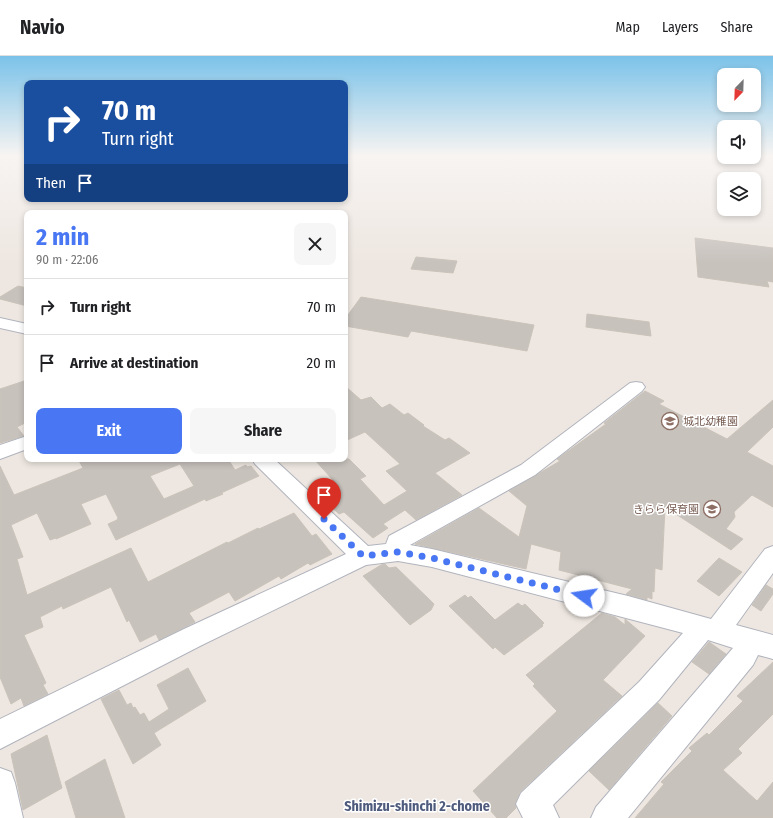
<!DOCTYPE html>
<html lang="en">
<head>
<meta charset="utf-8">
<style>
	:root { --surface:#fff; --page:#f6f6f6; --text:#202124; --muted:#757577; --line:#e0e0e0; --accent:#4977f3 }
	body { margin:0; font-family:"Fira Sans Condensed","Noto Sans JP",sans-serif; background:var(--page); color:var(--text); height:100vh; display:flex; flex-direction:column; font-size:15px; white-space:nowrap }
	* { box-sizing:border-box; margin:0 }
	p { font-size:13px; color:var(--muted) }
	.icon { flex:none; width:22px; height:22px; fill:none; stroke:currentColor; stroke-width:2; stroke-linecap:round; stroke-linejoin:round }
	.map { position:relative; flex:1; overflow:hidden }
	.drawer { position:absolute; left:24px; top:154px; width:324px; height:252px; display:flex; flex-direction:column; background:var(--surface); border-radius:8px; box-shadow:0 2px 6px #0003 }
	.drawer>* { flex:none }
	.top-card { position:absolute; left:24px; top:24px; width:324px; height:122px; border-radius:8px; box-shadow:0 2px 6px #0003; background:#1a4fa0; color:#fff; overflow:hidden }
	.needle { width:26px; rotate:203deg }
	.buttons { position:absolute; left:717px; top:12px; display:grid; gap:8px }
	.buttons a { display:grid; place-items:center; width:44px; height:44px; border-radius:8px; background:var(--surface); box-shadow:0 2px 6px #0003; font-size:20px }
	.pin { position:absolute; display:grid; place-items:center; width:34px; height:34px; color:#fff; margin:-41px -17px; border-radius:50% 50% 50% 0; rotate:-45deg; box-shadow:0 0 4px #0007 }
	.pin .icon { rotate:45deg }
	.me { position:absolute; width:44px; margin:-22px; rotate:284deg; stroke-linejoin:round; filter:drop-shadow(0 0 3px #0008) }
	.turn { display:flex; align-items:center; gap:14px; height:84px; padding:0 12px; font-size:18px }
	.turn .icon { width:52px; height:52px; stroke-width:2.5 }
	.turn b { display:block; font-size:28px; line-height:34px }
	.then { display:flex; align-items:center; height:38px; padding:0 12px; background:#0003; gap:8px; font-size:15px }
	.round { display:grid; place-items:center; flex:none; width:42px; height:42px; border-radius:8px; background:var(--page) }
	.overview { display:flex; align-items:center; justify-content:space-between; height:68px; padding:0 12px }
	h1 { font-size:24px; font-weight:700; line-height:30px; color:var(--accent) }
	.primary-button { display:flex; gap:8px; margin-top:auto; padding:8px 12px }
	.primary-button a { flex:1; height:46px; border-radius:8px; background:var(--accent); color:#fff; font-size:16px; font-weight:700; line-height:46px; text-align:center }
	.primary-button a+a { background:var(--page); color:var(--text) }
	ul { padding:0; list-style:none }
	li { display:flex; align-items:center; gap:12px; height:56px; padding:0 12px; border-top:1px solid var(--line) }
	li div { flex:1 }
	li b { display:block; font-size:15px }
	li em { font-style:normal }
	header { display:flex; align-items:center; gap:24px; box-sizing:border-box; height:56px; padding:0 20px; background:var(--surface); border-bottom:1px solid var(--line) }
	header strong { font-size:19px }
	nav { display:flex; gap:22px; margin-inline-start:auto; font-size:14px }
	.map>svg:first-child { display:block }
	.building { fill:#c7c2bc; stroke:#cac3ba; fill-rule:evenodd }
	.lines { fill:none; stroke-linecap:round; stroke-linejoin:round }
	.minor-casing { stroke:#b1b4bd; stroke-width:2 }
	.minor { fill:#fff; fill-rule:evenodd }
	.route { stroke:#4977f3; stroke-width:7; stroke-dasharray:0 12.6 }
	.labels { text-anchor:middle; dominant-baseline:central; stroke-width:3; stroke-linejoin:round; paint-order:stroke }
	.education-label { font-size:11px; fill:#785e54; stroke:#fff; text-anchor:start }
	.near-neighbourhood-label { font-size:14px; font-weight:bold; fill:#4f5b7d; stroke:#fff }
</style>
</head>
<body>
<header>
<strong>Navio</strong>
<nav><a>Map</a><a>Layers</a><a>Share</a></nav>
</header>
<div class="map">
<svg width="773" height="762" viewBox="0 0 773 762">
	<rect width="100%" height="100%" fill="#eee7e1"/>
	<!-- building -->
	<path class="building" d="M695,182L773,192V226L767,225L769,231L698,221Z
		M416,201L457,205L453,217L411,213Z
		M18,230L27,232V250L0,243V241Z
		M361,241L534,269L527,295L411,275L408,281L345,270V263Z
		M587,258L649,266L651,280L586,271Z
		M27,324V366L17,371L24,380L0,387V333Z
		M345,330L361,344L371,341L382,352L390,348L404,359L408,357L424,369L423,370L445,384L449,382L470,397L435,417L462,439L416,464L405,454L383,468L388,472L373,482L344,456L339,458L324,444L341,433L314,403H349L366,420L360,423L384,449L407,435L386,415L400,408L365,376L345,385Z
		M645,335L664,345L659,348L727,383L773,344V371L747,396L773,410V451L752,439L734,456L735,461L726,473L743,483L731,494L665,451L662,514L655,512L654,536L652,535V543L647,541V544L626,538L632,533L559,514L561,496L531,488L526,513L415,488L479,452L519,481L527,450L509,435L560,405L557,403L606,368L604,367Z
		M78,403H228L235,414L246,409L247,411L251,410L259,420L221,437L223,438L206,445L205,443L116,484L108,468L117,464L118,462L106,438L81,448L91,468L56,483V482L50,484L37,457L11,469L23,501L17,503L27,539L131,492L148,526L227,486L228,487L258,472L259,473L294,457L312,480L316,478L332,498L310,509L308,507L281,523L279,520L235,545L229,536L189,557L195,566L159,584L156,578L140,586L129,564L127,566L111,531L63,553L62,550L40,561L43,571L24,579L46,627L43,629L48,638L24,650L21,642L11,648L0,621V410L14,439L83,412ZM180,408L194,430L164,443L150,420Z
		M719,502L742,516L719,540L697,525Z
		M385,508L389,512L396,511L434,548L431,554L410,569L363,520L381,509Z
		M766,529L773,533V538L761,555L752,549Z
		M465,539L468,542L471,540L495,564L518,547L522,550L525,548L544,567L542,569L543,570L504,599L495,591L493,593L449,550Z
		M602,557L615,561L625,569V563L645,580L603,624L622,640L520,736L515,747L516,752L506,762H497L473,735L557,655L533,630L535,628L526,619Z
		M709,586L726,598L709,618L692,606Z
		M773,606V658L738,693L742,697L723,714L757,745L773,726V762H635L664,728L661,726L692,695L689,692L707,677L709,679L743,645L737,640Z
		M188,612L206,645L154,677L161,689L133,708L101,643L119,634L127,649L131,647L133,652L135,651L140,659L144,657L149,666L169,653L157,629Z
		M658,647L672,660L609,734L589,715Z
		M47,679L62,732L23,754L11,698Z
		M105,703L125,762H76L65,726Z"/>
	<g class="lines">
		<!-- minor casing -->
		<g class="minor-casing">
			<path id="minor" d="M0,262L27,268V278L0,272Z
				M636,326L642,327L645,331L642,335L535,419L410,489L432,493L628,540L711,563L765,493L773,490V517L736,569L773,579V603L758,599L753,609L628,762H591L596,751L733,592L708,584L659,644L553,749L559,762H523L516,748L521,737L639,626L683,577L432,511L398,505L366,509L202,589L0,693V663L184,573L346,498L255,408L252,403H274L368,490L386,488L389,480L521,409L630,327Z
				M27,380V393L0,403V389Z
				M0,712L11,716L15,727L23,762H0Z"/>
		</g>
		<!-- minor -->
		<use href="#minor" class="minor"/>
	</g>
	<!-- sky -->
	<linearGradient id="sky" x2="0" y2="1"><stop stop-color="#7bc2e9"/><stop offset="0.48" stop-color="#f7f4f2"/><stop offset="1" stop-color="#f7f4f2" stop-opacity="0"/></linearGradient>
	<rect width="773" height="207" fill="url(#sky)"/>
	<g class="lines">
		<!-- route -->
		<path class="route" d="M324,463L363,500L398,496L432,502L584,540"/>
	</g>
	<!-- icons -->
	<defs>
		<g id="school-ring" transform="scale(0.9)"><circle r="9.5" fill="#fff" stroke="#8d6e63" stroke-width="1.5"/><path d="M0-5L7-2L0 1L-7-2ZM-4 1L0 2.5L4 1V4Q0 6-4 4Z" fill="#8d6e63"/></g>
	</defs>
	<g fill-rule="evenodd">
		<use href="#school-ring" x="670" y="365"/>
		<use href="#school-ring" x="712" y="453"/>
	</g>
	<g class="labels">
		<!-- education labels -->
		<g class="education-label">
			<text x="683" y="365">城北幼稚園</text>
			<text x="699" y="453" text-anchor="end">きらら保育園</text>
		</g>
		<!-- near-neighbourhood labels -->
		<g class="near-neighbourhood-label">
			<text x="417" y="750">Shimizu-shinchi 2-chome</text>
		</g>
	</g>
</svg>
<div class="buttons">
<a><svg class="needle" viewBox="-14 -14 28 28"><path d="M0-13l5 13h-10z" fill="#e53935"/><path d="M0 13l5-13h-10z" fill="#757577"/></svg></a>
<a><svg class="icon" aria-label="sound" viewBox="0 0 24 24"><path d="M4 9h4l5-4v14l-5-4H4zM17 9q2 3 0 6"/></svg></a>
<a><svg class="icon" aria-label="layers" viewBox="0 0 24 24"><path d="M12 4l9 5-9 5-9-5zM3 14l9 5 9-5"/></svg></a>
</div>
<div class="pin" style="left:324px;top:463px;background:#d93025"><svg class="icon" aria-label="arrive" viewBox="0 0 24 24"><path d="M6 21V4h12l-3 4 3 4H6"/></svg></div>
<svg class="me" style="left:584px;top:540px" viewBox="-20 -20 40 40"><circle r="19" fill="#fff"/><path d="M0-13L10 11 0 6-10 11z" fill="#4977f3"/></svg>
<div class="top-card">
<div class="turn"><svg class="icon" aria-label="right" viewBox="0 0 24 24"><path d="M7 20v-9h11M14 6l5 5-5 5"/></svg><div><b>70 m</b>Turn right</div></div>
<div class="then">Then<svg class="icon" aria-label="arrive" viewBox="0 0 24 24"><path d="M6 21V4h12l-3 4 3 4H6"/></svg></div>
</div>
<section class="drawer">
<div class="overview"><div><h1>2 min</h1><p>90 m · 22:06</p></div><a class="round"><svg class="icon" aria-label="close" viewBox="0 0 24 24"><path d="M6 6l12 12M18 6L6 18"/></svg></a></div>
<ul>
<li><svg class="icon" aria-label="right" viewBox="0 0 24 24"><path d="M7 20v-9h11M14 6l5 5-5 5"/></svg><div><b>Turn right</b></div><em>70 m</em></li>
<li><svg class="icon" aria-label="arrive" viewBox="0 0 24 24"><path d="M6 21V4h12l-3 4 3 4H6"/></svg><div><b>Arrive at destination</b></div><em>20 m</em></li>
</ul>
<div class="primary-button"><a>Exit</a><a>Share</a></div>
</section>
</div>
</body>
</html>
